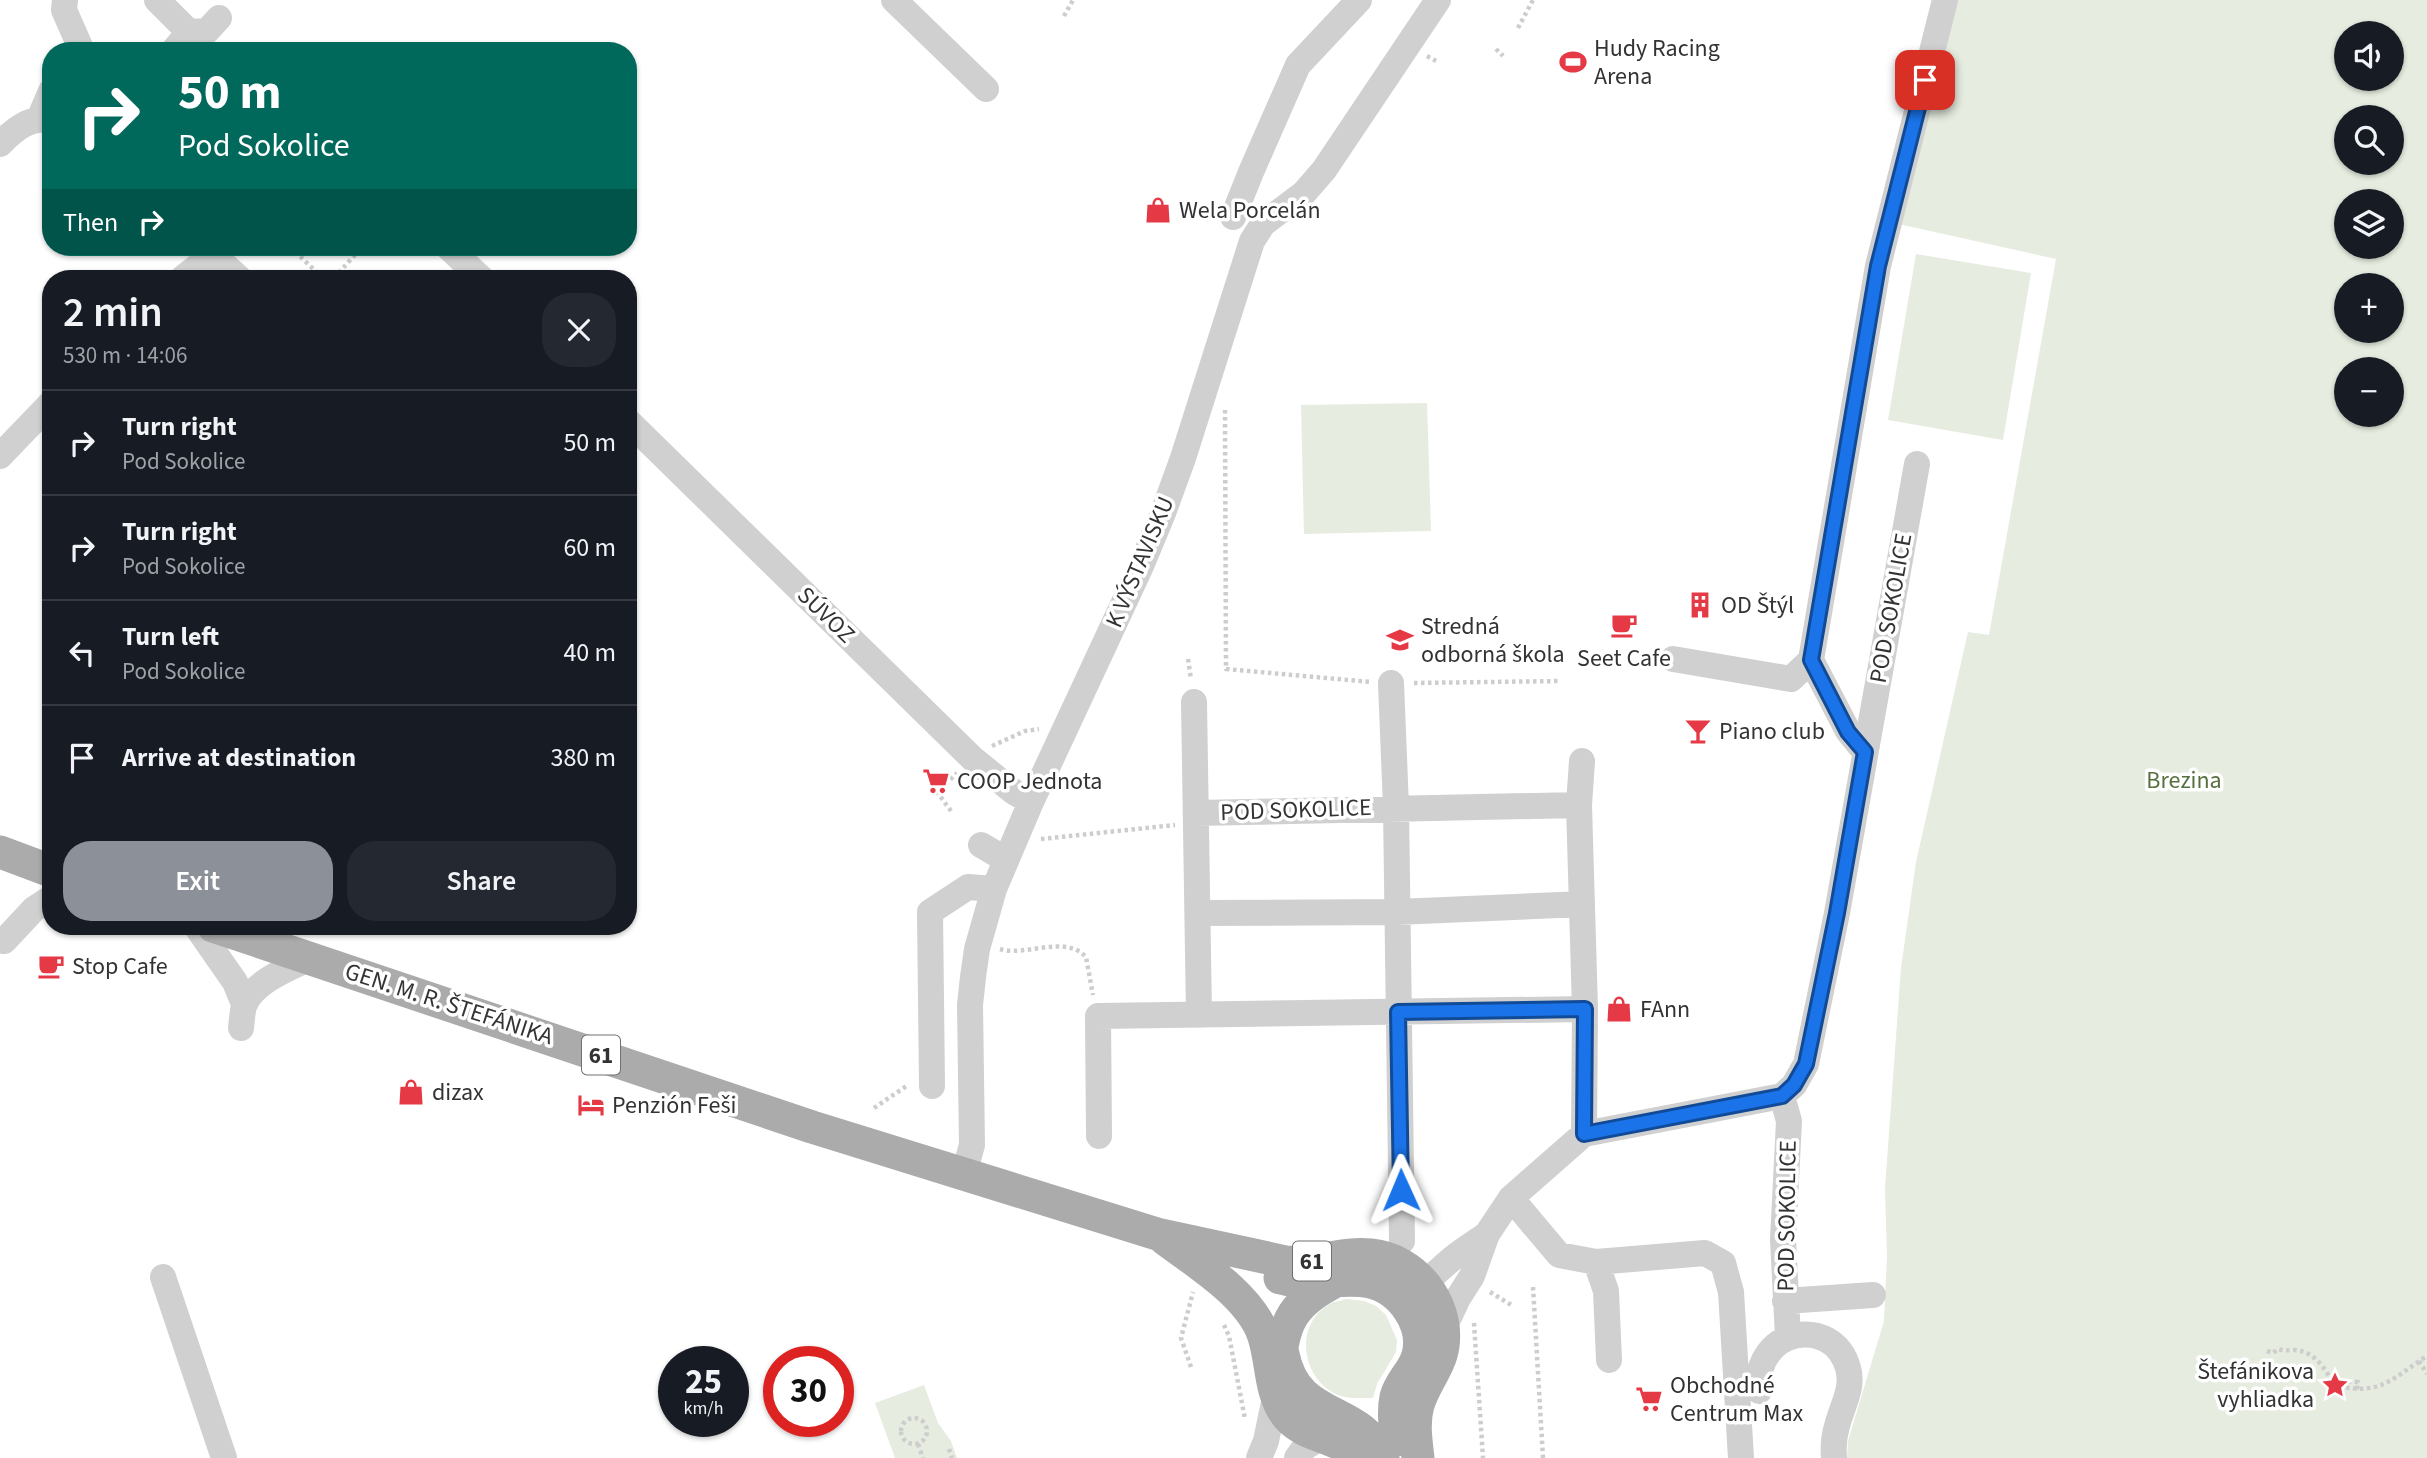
<!DOCTYPE html>
<html lang="en">
<head>
<meta charset="utf-8">
<style>
	:root { --surface:#171b24; --page:#242831; --text:#f1f3f6; --muted:#9ea1a6; --line:#363941; --accent:#8c9099 }
	body { margin:0; font-family:"Source Sans 3",sans-serif; background:var(--page); color:var(--text); height:100vh; display:flex; flex-direction:column; font-size:26px; white-space:nowrap }
	* { box-sizing:border-box; margin:0 }
	p { font-size:23px; color:var(--muted) }
	.icon { flex:none; width:38px; height:38px; fill:none; stroke:currentColor; stroke-width:2; stroke-linecap:round; stroke-linejoin:round }
	.map { position:relative; flex:1; overflow:hidden }
	.side { position:absolute; left:42px; top:270px; width:595px; height:665px; display:flex; flex-direction:column; background:var(--surface); border-radius:28px; box-shadow:0 2px 5px #0004 }
	.side>* { flex:none }
	.guide { position:absolute; left:42px; top:42px; width:595px; height:214px; border-radius:28px; box-shadow:0 2px 5px #0004; background:#00695c; color:#fff; overflow:hidden }
	.controls { position:absolute; left:2334px; top:21px; display:grid; gap:14px }
	.controls a { display:grid; place-items:center; width:70px; height:70px; border-radius:50%; background:var(--surface); box-shadow:0 2px 5px #0004; font-size:35px }
	.speed { position:absolute; left:658px; top:1346px; display:flex; gap:14px; font-size:35px; font-weight:700; text-align:center }
	.speed>* { display:grid; place-content:center; width:91px; height:91px; border-radius:50%; background:var(--surface); box-shadow:0 2px 5px #0004; line-height:1 }
	.speed small { font-size:18px; font-weight:400 }
	.speed .limit { border:10px solid #d22; background:#fff; color:#111 }
	.pin { position:absolute; display:grid; place-items:center; width:60px; height:60px; color:#fff; margin:-30px; border-radius:14px; box-shadow:0 4px 10px #0006 }
	.me { position:absolute; width:77px; margin:-38px; rotate:359deg; stroke-linejoin:round; filter:drop-shadow(0 0 5px #0008) }
	.turn { display:flex; align-items:center; gap:24px; height:147px; padding:0 21px; font-size:32px }
	.turn .icon { width:91px; height:91px; stroke-width:2.5 }
	.turn b { display:block; font-size:49px; line-height:60px }
	.then { display:flex; align-items:center; height:66px; padding:0 21px; background:#0003; gap:14px; font-size:26px }
	.round { display:grid; place-items:center; flex:none; width:74px; height:74px; border-radius:28px; background:var(--page) }
	.headline { display:flex; align-items:center; justify-content:space-between; height:119px; padding:0 21px }
	h1 { font-size:42px; font-weight:600; line-height:52px }
	.primary-button { display:flex; gap:14px; margin-top:auto; padding:14px 21px }
	.primary-button a { flex:1; height:80px; border-radius:28px; background:var(--accent); color:#fff; font-size:28px; font-weight:600; line-height:80px; text-align:center }
	.primary-button a+a { background:var(--page); color:var(--text) }
	ul { padding:0; list-style:none }
	li { display:flex; align-items:center; gap:21px; height:105px; padding:0 21px; border-top:2px solid var(--line) }
	li div { flex:1 }
	li b { display:block; font-size:26px }
	li em { font-style:normal }
	.map>svg:first-child { display:block }
	.green { fill:#e6ecdf; fill-rule:evenodd }
	.lines { fill:none; stroke-linecap:round; stroke-linejoin:round }
	.path { stroke:#cdcdcd; stroke-width:4.5; stroke-dasharray:3.5 3.5; stroke-linecap:butt }
	.minor { stroke:#d0d0d0; stroke-width:26 }
	.major { stroke:#ababab; stroke-width:33 }
	.route-casing { stroke:#114b97; stroke-width:18 }
	.route { stroke:#1a73e8; stroke-width:12 }
	.labels { text-anchor:middle; dominant-baseline:central; stroke-width:7; stroke-linejoin:round; paint-order:stroke }
	.shield { fill:#fff; stroke:#707070; stroke-width:2 }
	.shield-label { font-size:23px; font-weight:bold; fill:#333 }
	.poi-label { font-size:24px; fill:#333; stroke:#fff; text-anchor:start }
	.street-label { font-size:24px; fill:#333; stroke:#fff }
	.park-label { font-size:24px; fill:#56703f; stroke:#fff }
</style>
</head>
<body>
<div class="map">
<svg width="2427" height="1458" viewBox="0 0 2427 1458">
	<rect width="100%" height="100%" fill="#fff"/>
	<!-- green -->
	<path class="green" d="M1956,0H2427V1458H1847L1848,1441L1884,1321L1887,1257L1885,1188L1901,968L1916,862L1968,632L1989,635L2056,259L1894,223ZM2347,33H2392V79H2347ZM2347,117H2392V163H2347ZM2347,201H2392V247H2347ZM2347,285H2392V331H2347ZM2347,369H2392V415H2347Z
		M1916,254L2031,273L2003,440L1888,420Z
		M1427,403L1431,531L1304,534L1301,405Z
		M1346,1299L1364,1301L1376,1306L1386,1315L1397,1340L1396,1352L1377,1384L1373,1398C1362,1398 1351,1399 1341,1396C1302,1383 1292,1325 1330,1304C1334,1301 1341,1301 1346,1299Z
		M924,1385L938,1423L951,1441L957,1458H895L875,1403Z"/>
	<g class="lines">
		<!-- path -->
		<path class="path" d="M1064,16L1073,0
			M1518,28L1533,0
			M1496,49L1503,56
			M1427,56L1436,61
			M290,247L323,278
			M334,278L362,247
			M1225,410L1226,669L1371,682
			M1188,659L1191,679
			M1414,683L1561,681
			M992,746L1025,731L1039,729
			M951,811L937,792L957,773
			M1041,839L1175,825
			M1000,949C1026,957 1065,934 1086,957L1093,995
			M874,1108L908,1085
			M1533,1287L1543,1458
			M1490,1292L1513,1306
			M1474,1323L1483,1458
			M1224,1325L1229,1336L1245,1419
			M2267,1351L2273,1353L2278,1349C2285,1351 2289,1350 2295,1350C2313,1351 2326,1368 2332,1383L2338,1381L2358,1382L2357,1390
			M2419,1361L2427,1374
			M1191,1367L1181,1338L1193,1292
			M2339,1386C2381,1396 2394,1377 2427,1356
			M901 1431a13 13 0 1 1 26 0a13 13 0 1 1-26 0Z
			M918,1444L923,1458
			M949,1449L952,1458"/>
		<!-- minor -->
		<path class="minor" d="M65,0L64,10L82,51
			M157,0L189,32L173,51
			M894,0L986,89
			M189,32L207,31L219,18
			M39,119L51,91
			M0,144C15,129 29,117 51,120
			M1233,217L1251,172L1298,65L1359,0
			M205,247L239,278
			M448,247L481,278
			M183,278L213,254
			M628,421L973,759L1014,792L1031,802
			M0,456L51,403
			M1673,659L1791,679L1811,660
			M1391,683L1396,807L1402,1241
			M1194,702L1199,1015
			M1865,752L1848,731L1811,660L1878,266L1945,0
			M1582,761L1579,805L1585,1009L1584,1134
			M1196,813L1579,805
			M981,845L1005,859
			M1198,913L1397,912L1582,904
			M196,926L235,982L244,1004
			M0,939L4,941L34,909L51,898
			M241,1028C242,1021 242,1013 244,1006C253,982 289,968 311,958
			M932,1086L930,912L968,887L994,889
			M1782,1096L1789,1121L1783,1240L1788,1337
			M1099,1136L1098,1016L1585,1009
			M964,1174L972,1145L970,1005L973,977L977,949L994,889L1031,802L1141,566L1163,513L1183,458L1252,241L1263,224L1304,193L1324,170L1438,0
			M1511,1198L1559,1255L1596,1262L1606,1291L1609,1360
			M1596,1262L1705,1253L1723,1263L1731,1292L1741,1458
			M163,1277L224,1458
			M1404,1287C1434,1280 1431,1276 1453,1258C1464,1249 1476,1242 1487,1234
			M1785,1301L1873,1295
			M1444,1328L1458,1298L1472,1276L1487,1234L1511,1198L1584,1134L1782,1096L1794,1085L1806,1064L1837,913L1917,464
			M1759,1391C1753,1328 1833,1314 1848,1368C1854,1388 1842,1406 1837,1426C1834,1436 1833,1447 1834,1458
			M1259,1458L1266,1441L1276,1393
			M1297,1458L1305,1447L1334,1430"/>
		<!-- major -->
		<path class="major" d="M0,852L51,871
			M213,926L812,1127L1157,1234L1286,1262C1315,1264 1342,1252 1371,1255C1414,1259 1449,1302 1443,1346C1440,1367 1424,1384 1418,1405C1413,1422 1416,1441 1418,1458
			M1165,1239C1197,1263 1246,1293 1262,1331C1273,1358 1268,1393 1288,1417C1301,1432 1324,1436 1340,1444C1347,1447 1352,1453 1357,1458
			M1280,1278C1287,1279 1294,1282 1301,1282C1324,1284 1347,1277 1370,1282C1401,1289 1426,1324 1418,1355C1414,1371 1400,1381 1396,1397C1393,1411 1395,1426 1397,1440
			M1283,1354C1296,1423 1361,1404 1383,1458
			M1278,1375C1284,1326 1287,1306 1334,1282"/>
	</g>
	<g class="lines">
		<!-- route casing -->
		<g class="route-casing">
			<path id="route" d="M1401,1190L1398,1012L1585,1009L1584,1134L1782,1096L1794,1085L1806,1064L1837,913L1865,752L1848,732L1811,660L1878,266L1925,80"/>
		</g>
		<!-- route -->
		<use href="#route" class="route"/>
	</g>
	<!-- icons -->
	<defs>
		<g id="stadium-bare" transform="scale(2.1)"><path d="M0-5a6.5 5 0 1 0 0 10a6.5 5 0 1 0 0-10ZM-3.5-1.8h7v3.6h-7Z" fill="#e63946" stroke="#fff" stroke-width="2.5" paint-order="stroke"/></g>
		<g id="shop-bare" transform="scale(2.1)"><path d="M-5-2.5h2.3a2.7 3.5 0 0 1 5.4 0H5L5.5 6h-11ZM-1.5-2.5h3a1.5 2.3 0 0 0-3 0Z" fill="#e63946" stroke="#fff" stroke-width="2.5" paint-order="stroke"/></g>
		<g id="building-bare" transform="scale(2.1)"><path d="M-4-6H4V6H1V3H-1V6H-4ZM-2.5-4.3h1.7v1.8h-1.7ZM.8-4.3h1.7v1.8H.8ZM-2.5-1h1.7V.8h-1.7ZM.8-1h1.7V.8H.8Z" fill="#e63946" stroke="#fff" stroke-width="2.5" paint-order="stroke"/></g>
		<g id="cafe-bare" transform="scale(2.1)"><path d="M-5.5-4.5H6V0H3Q3 3.5 0 3.5H-2.5Q-5.5 3.5-5.5 0ZM3-3.2v2h1.7v-2ZM-6 4.5H4V6H-6Z" fill="#e63946" stroke="#fff" stroke-width="2.5" paint-order="stroke"/></g>
		<g id="school-bare" transform="scale(2.1)"><path d="M0-5L7-2L0 1L-7-2ZM-4 1L0 2.5L4 1V4Q0 6-4 4Z" fill="#e63946" stroke="#fff" stroke-width="2.5" paint-order="stroke"/></g>
		<g id="bar-bare" transform="scale(2.1)"><path d="M-6-5H6L.8 .8V4.5H3.5V6h-7V4.5H-.8V.8Z" fill="#e63946" stroke="#fff" stroke-width="2.5" paint-order="stroke"/></g>
		<g id="supermarket-bare" transform="scale(2.1)"><path d="M-6-5.5h2.5l.6 2H6L4.5 2H-2.5L-4.4-4H-6ZM-1.5 3.2a1.3 1.3 0 1 0 .1 0ZM3 3.2a1.3 1.3 0 1 0 .1 0Z" fill="#e63946" stroke="#fff" stroke-width="2.5" paint-order="stroke"/></g>
		<g id="hotel-bare" transform="scale(2.1)"><path d="M-6-4.5h1.5V1H6V5H4.5V3h-9V5H-6ZM-4 0a1.8 1.8 0 1 1 3.6 0ZM.5 0V-2.5h3Q6-2.5 6 0Z" fill="#e63946" stroke="#fff" stroke-width="2.5" paint-order="stroke"/></g>
		<g id="sight-bare" transform="scale(2.1)"><path d="M0-6L1.8-2.2L6-1.7L2.9 1.2L3.7 5.4L0 3.3L-3.7 5.4L-2.9 1.2L-6-1.7L-1.8-2.2Z" fill="#e63946" stroke="#fff" stroke-width="2.5" paint-order="stroke"/></g>
	</defs>
	<g fill-rule="evenodd">
		<use href="#stadium-bare" x="1573" y="62"/>
		<use href="#shop-bare" x="1158" y="210"/>
		<use href="#building-bare" x="1700" y="605"/>
		<use href="#cafe-bare" x="1624" y="625"/>
		<use href="#school-bare" x="1400" y="640"/>
		<use href="#bar-bare" x="1698" y="731"/>
		<use href="#supermarket-bare" x="936" y="781"/>
		<use href="#cafe-bare" x="51" y="966"/>
		<use href="#shop-bare" x="1619" y="1009"/>
		<use href="#shop-bare" x="411" y="1092"/>
		<use href="#hotel-bare" x="591" y="1105"/>
		<use href="#sight-bare" x="2335" y="1385"/>
		<use href="#supermarket-bare" x="1649" y="1399"/>
	</g>
	<g class="labels">
		<!-- shield labels -->
		<g class="shield">
			<rect x="582" y="1035.5" width="38" height="39" rx="5"/>
			<rect x="1293" y="1241.5" width="38" height="39" rx="5"/>
		</g>
		<g class="shield-label">
			<text x="601" y="1055">61</text>
			<text x="1312" y="1261">61</text>
		</g>
		<!-- poi labels -->
		<g class="poi-label">
			<text x="1594" y="48">Hudy Racing<tspan x="1594" dy="28">Arena</tspan></text>
			<text x="1179" y="210">Wela Porcelán</text>
			<text x="1721" y="605">OD Štýl</text>
			<text x="1421" y="626">Stredná<tspan x="1421" dy="28">odborná škola</tspan></text>
			<text x="1624" y="658" text-anchor="middle">Seet Cafe</text>
			<text x="1719" y="731">Piano club</text>
			<text x="957" y="781">COOP Jednota</text>
			<text x="72" y="966">Stop Cafe</text>
			<text x="1640" y="1009">FAnn</text>
			<text x="432" y="1092">dizax</text>
			<text x="612" y="1105">Penzión Feši</text>
			<text x="2314" y="1371" text-anchor="end">Štefánikova<tspan x="2314" dy="28">vyhliadka</tspan></text>
			<text x="1670" y="1385">Obchodné<tspan x="1670" dy="28">Centrum Max</tspan></text>
		</g>
		<!-- street labels -->
		<g class="street-label">
			<text transform="translate(1140 562) rotate(-67)">K VÝSTAVISKU</text>
			<text transform="translate(1891 608) rotate(-80)">POD SOKOLICE</text>
			<text transform="translate(826 615) rotate(44)">SÚVOZ</text>
			<text transform="translate(1296 810) rotate(-2)">POD SOKOLICE</text>
			<text transform="translate(449 1004) rotate(18)">GEN. M. R. ŠTEFÁNIKA</text>
			<text transform="translate(1787 1216) rotate(-89)">POD SOKOLICE</text>
		</g>
		<!-- park labels -->
		<g class="park-label">
			<text x="2184" y="780">Brezina</text>
		</g>
	</g>
</svg>
<div class="controls">
<a><svg class="icon" aria-label="sound" viewBox="0 0 24 24"><path d="M4 9h4l5-4v14l-5-4H4zM17 9q2 3 0 6"/></svg></a>
<a><svg class="icon" aria-label="search" viewBox="0 0 24 24"><circle cx="10" cy="10" r="6"/><path d="M15 15l6 6"/></svg></a>
<a><svg class="icon" aria-label="layers" viewBox="0 0 24 24"><path d="M12 4l9 5-9 5-9-5zM3 14l9 5 9-5"/></svg></a>
<a>+</a>
<a>−</a>
</div>
<div class="speed"><div>25<small>km/h</small></div><div class="limit">30</div></div>
<div class="pin" style="left:1925px;top:80px;background:#d93025"><svg class="icon" aria-label="arrive" viewBox="0 0 24 24"><path d="M6 21V4h12l-3 4 3 4H6"/></svg></div>
<svg class="me" style="left:1401px;top:1190px" viewBox="-20 -20 40 40"><path d="M0-17L14 15 0 8-14 15z" fill="#1a73e8" stroke="#fff" stroke-width="4"/></svg>
<div class="guide">
<div class="turn"><svg class="icon" aria-label="right" viewBox="0 0 24 24"><path d="M7 20v-9h11M14 6l5 5-5 5"/></svg><div><b>50 m</b>Pod Sokolice</div></div>
<div class="then">Then<svg class="icon" aria-label="right" viewBox="0 0 24 24"><path d="M7 20v-9h11M14 6l5 5-5 5"/></svg></div>
</div>
<section class="side">
<div class="headline"><div><h1>2 min</h1><p>530 m · 14:06</p></div><a class="round"><svg class="icon" aria-label="close" viewBox="0 0 24 24"><path d="M6 6l12 12M18 6L6 18"/></svg></a></div>
<ul>
<li><svg class="icon" aria-label="right" viewBox="0 0 24 24"><path d="M7 20v-9h11M14 6l5 5-5 5"/></svg><div><b>Turn right</b><p>Pod Sokolice</p></div><em>50 m</em></li>
<li><svg class="icon" aria-label="right" viewBox="0 0 24 24"><path d="M7 20v-9h11M14 6l5 5-5 5"/></svg><div><b>Turn right</b><p>Pod Sokolice</p></div><em>60 m</em></li>
<li><svg class="icon" aria-label="left" viewBox="0 0 24 24"><path d="M17 20v-9H6M10 6l-5 5 5 5"/></svg><div><b>Turn left</b><p>Pod Sokolice</p></div><em>40 m</em></li>
<li><svg class="icon" aria-label="arrive" viewBox="0 0 24 24"><path d="M6 21V4h12l-3 4 3 4H6"/></svg><div><b>Arrive at destination</b></div><em>380 m</em></li>
</ul>
<div class="primary-button"><a>Exit</a><a>Share</a></div>
</section>
</div>
</body>
</html>
